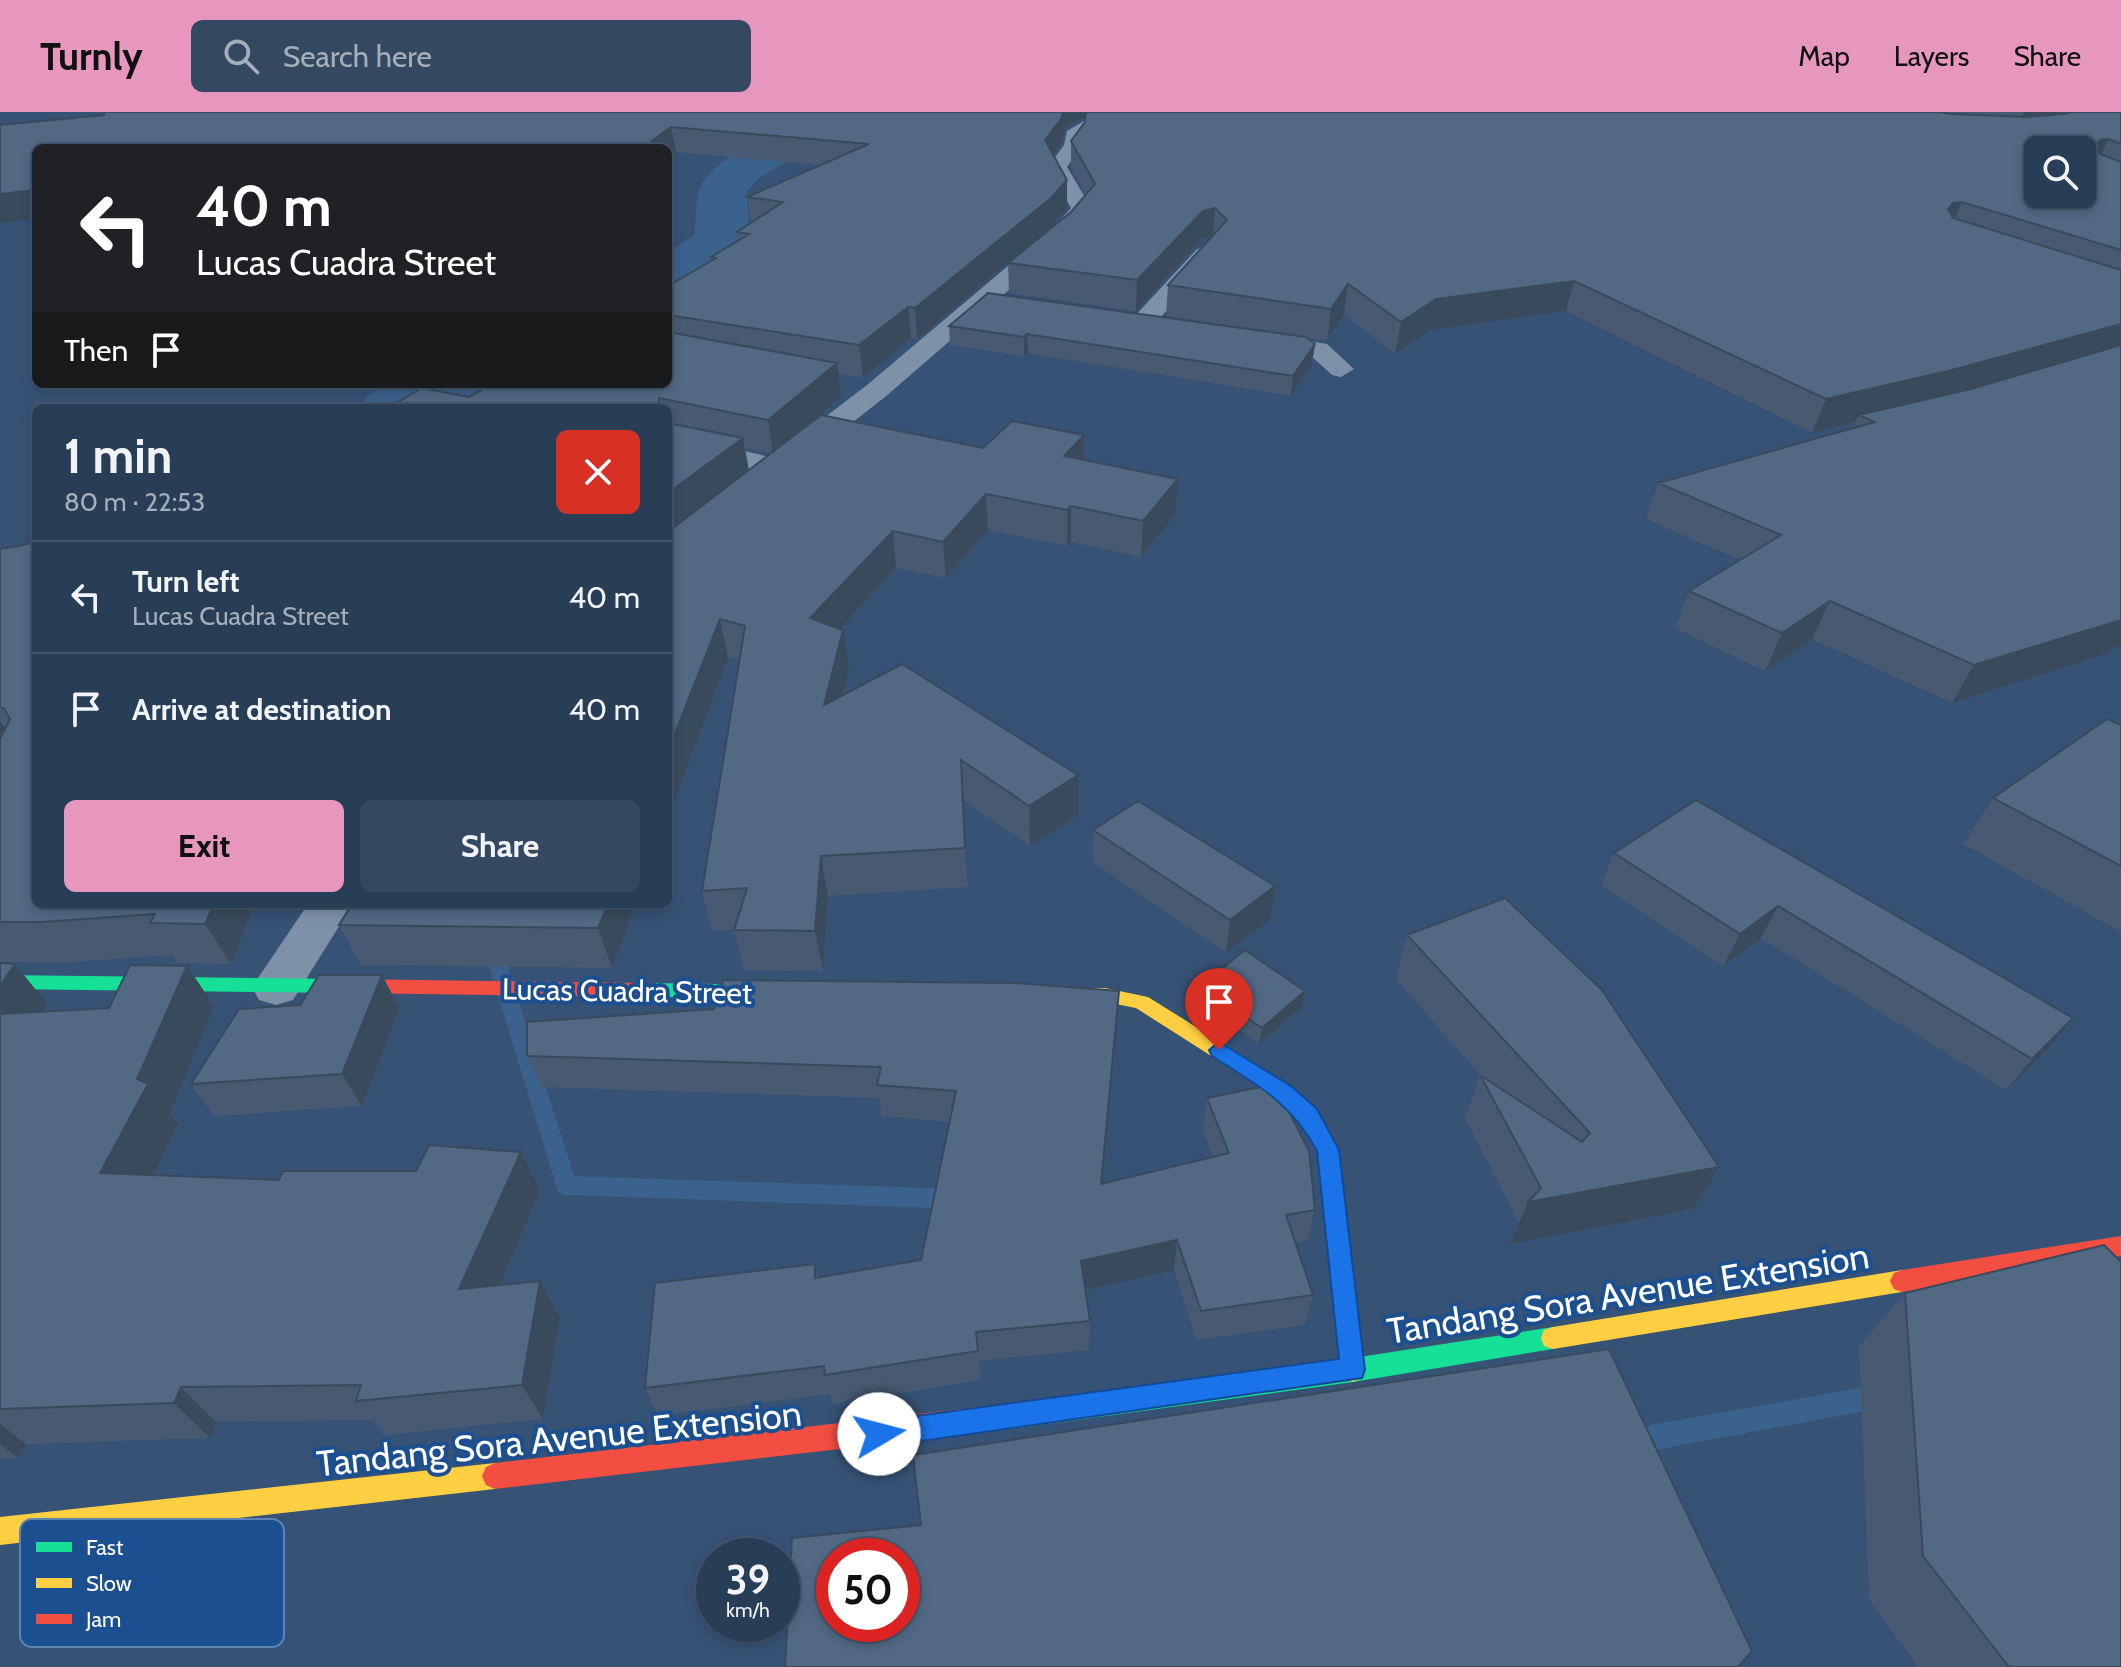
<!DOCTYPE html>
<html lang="en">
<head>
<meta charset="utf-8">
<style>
	:root { --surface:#283e57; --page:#344961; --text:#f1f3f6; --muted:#a5aeba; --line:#44576d; --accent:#e797bd }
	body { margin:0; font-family:Cabin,sans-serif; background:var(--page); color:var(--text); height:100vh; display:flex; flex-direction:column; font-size:30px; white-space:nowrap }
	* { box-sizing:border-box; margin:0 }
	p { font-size:26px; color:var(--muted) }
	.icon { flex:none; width:44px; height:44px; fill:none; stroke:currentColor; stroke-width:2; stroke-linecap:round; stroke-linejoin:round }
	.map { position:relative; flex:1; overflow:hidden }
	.details { position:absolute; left:32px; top:292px; width:640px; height:504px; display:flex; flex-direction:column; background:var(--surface); border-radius:12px; box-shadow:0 4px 12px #0003,0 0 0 2px var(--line) }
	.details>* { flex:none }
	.hud { position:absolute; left:32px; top:32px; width:640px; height:244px; border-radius:12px; box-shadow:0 4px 12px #0003,0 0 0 2px var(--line); background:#202124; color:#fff; overflow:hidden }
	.fabs { position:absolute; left:2024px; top:24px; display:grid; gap:16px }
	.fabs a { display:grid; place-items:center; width:72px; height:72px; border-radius:12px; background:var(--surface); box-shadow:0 4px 12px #0003,0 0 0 2px var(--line); font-size:40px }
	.speed { position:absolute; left:696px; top:1426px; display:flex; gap:16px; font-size:40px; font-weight:700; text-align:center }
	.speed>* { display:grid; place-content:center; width:104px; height:104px; border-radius:50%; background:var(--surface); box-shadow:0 4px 12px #0003,0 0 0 2px var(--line); line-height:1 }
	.speed small { font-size:20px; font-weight:400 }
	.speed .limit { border:12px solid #d22; background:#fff; color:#111 }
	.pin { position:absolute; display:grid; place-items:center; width:68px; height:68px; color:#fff; margin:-82px -34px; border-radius:50% 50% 50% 0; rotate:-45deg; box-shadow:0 0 8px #0007 }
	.pin .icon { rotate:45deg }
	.me { position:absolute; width:88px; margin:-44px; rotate:82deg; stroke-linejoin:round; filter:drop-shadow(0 0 6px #0008) }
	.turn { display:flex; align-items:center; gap:28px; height:168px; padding:0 32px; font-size:36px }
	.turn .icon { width:104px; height:104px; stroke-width:2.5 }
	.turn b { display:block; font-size:56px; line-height:68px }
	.then { display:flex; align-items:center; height:76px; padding:0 32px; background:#0003; gap:16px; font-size:30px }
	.round { display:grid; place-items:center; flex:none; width:84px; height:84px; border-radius:12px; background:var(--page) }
	.headline { display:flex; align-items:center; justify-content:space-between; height:136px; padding:0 32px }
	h1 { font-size:48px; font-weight:700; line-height:60px }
	.cta { display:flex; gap:16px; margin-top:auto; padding:16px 32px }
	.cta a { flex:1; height:92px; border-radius:12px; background:var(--accent); color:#111; font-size:32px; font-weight:700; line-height:92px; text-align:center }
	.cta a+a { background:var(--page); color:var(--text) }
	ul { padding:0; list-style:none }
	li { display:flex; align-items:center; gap:24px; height:112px; padding:0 32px; border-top:2px solid var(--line) }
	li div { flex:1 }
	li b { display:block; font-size:30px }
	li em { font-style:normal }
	header { display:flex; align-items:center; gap:48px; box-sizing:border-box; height:112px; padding:0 40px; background:var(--accent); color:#111 }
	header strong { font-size:38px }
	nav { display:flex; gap:44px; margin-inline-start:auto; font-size:28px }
	.search { width:560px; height:72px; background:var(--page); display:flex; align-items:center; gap:20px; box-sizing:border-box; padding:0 28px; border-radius:12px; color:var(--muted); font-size:30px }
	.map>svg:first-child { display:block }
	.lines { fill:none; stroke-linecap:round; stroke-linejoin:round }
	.stream { fill:#3b618d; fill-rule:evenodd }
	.river { fill:#3b618d; fill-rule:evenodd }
	.street { fill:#7d92a8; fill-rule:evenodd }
	.fast { fill:#16e098; fill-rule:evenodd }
	.slow { fill:#ffcf43; fill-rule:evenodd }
	.jam { fill:#f24e42; fill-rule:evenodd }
	.wall { fill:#475a72; fill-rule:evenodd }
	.shaded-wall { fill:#394a5c }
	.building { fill:#526984; stroke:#394a5c; stroke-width:2; fill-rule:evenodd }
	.route { fill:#1a73e8; stroke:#114b97; stroke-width:2 }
	.labels { text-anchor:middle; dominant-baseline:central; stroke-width:8; stroke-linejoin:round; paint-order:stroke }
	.street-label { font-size:30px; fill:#fff; stroke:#1b4f8f }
	.near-street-label { font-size:36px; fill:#fff; stroke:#1b4f8f }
	.key { fill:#1b4f8f; stroke:#5f84b1; stroke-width:2 }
	.key-label { font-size:22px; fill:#fff }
</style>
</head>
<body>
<header>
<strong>Turnly</strong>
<div class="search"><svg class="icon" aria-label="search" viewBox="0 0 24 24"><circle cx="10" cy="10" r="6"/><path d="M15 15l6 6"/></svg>Search here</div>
<nav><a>Map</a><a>Layers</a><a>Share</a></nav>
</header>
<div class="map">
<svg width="2121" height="1555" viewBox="0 0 2121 1555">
	<rect width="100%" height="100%" fill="#365274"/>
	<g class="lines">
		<!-- stream -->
		<path class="stream" d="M470,792H488L574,1064L958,1077L966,1080L969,1087L966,1094L958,1097L566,1083L558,1080Z
			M1882,1272L1891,1275L1895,1284L1891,1293L1882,1296L1628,1343L1619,1339L1615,1330L1619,1321L1628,1317Z"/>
		<!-- river -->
		<path class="river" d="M811,0H863L857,9L759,66L747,79C747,94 751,116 746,130C740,150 687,176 668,181V140L694,123C696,109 695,93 699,79C708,46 782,16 811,0Z
			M393,272H481C456,308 399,296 359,296L369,282Z"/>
		<!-- street -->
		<path class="street" d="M1099,0H1120L1082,25V33L1067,55L1092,97L1089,101L1069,126L885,285L802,350L790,352L787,361L777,364L668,340V322L779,347L782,338L867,273L1053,116L1071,96L1048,55L1064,33L1067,19Z
			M1205,135L1213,137L1216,142L1213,147L1151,216H1133L1130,211L1133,206L1197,137Z
			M1256,220L1327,232L1354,257L1341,265L1332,263L1310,243L1247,232L1244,227L1247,222Z
			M308,792H353L293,888L276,893L259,888L252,875Z"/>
		<!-- fast -->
		<path class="fast" d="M0,863L345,867L352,869L355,874L352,879L345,881L0,877Z
			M651,871L778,873L785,875L788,880L785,885L778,887L651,885L644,883L641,878L644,873Z
			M1553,1215L1562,1218L1565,1226L1562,1234L1553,1237L1353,1270L1004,1318L995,1314L991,1305L995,1296L1004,1292L1353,1246Z"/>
		<!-- slow -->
		<path class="slow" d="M1058,876H1105L1148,885L1291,974L1316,998L1339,1038L1365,1258L1362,1266L1353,1270L1344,1266L1341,1258L1317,1039L1302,1010L1277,986L1136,896L1105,890L1051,888L1048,883L1051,878Z
			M1902,1158L1910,1161L1914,1169L1910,1177L1902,1180L1553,1237L1544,1234L1541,1226L1544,1218L1553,1215Z
			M495,1351L504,1355L508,1364L504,1373L495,1377L0,1433V1405Z"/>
		<!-- jam -->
		<path class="jam" d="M345,867L651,871L658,873L661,878L658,883L651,885L345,881L338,879L335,874L338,869Z
			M2121,1124V1144L1902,1180L1894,1177L1890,1169L1894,1161L1902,1158Z
			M1004,1292L1013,1296L1017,1305L1013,1314L1004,1318L495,1377L486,1373L482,1364L486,1355L495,1351Z"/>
	</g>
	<!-- wall -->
	<path class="wall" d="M104,0H2121V533L2113,536L2109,541L1952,591L1812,527L1765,559L1675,516L1689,479L1740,448L1646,407L1658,371L1853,317L1855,310L1812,321L1566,199L1430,218L1395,242L1344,202L1327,229L1307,226L1315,232L1312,251L1291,284L1028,241L1024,244L950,233L949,214L988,181L1261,219L1166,204L1168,173L1211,125L1201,127L1136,199L1009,181L1008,151L1071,100L1086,83L1071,55V29L1085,10V5L1065,16L1061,32L1053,42L1067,68V96L1051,114L917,227L911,226L863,266L838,261L841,284L800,319L821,303L983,336L1012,309L1084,323V348L1178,367L1175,402L1141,445L1071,430L1067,434L988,418L946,466L896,456L840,517L843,518L849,556L842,583L902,552L1078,663V703L1030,734L963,688L968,775L828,784L823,859L744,858L734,818L712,819L702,779L739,548L728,545L668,706V296H388L422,276L469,285L492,272H668V174L711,149V145L738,129L737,120L751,111L747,85L820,53L676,40L668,46V36H36V107L0,111V13L104,3ZM2038,38H2082V82H2038ZM745,336L759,339L770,341L749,358Z
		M14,435L36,792H255L231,852L178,851L172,843L73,850H0V437Z
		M2121,613V820L1963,732L1993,686Z
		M1696,688L2073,906L2047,938L2006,978L1761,826L1723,854L1601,773L1614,741Z
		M1093,718L1270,807L1226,841L1093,750Z
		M636,792L612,856L361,853L339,813Z
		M1407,823L1693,1097L1510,1132L1519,1111L1465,1006L1480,963L1481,964L1396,867Z
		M0,851L15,852L47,892L42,900L109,896L187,854L214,894L170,1001L178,1012L153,1063L279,1068L416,1059L521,1040L540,1079L499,1173L540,1169L560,1206L543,1307L385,1323L372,1308L216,1310L210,1326L26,1332L18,1346L0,1347Z
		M382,863L399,896L362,994L214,1004L191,972L300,893Z
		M1200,874L1305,879L1302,895L1259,932L1198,890Z
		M1117,911L1103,1071L1213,1045L1203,1018L1207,986L1315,1098L1307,1129L1295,1131L1313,1183L1305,1213L1196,1228L1174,1158L1086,1178L1090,1209L1089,1238L979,1249L981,1268L832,1292L830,1282L658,1304L645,1276L815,1152L818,1165L921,1148L949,1010L882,1004L879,986L542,975L527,944Z
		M1905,1181L2121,1555H1918L1869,1488L1859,1234Z"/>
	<!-- shaded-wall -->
	<path class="shaded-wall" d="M1063,0H1093L1065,16L1061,32L1046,53L1045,28Z
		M2024,0H2094L2018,13Z
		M671,15L676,40L668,46V36H642Z
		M2109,27L2096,52L2095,35L2100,28Z
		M1067,68V96L1051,114L917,227L915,196Z
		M36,78V107L0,111V82Z
		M1962,90L1950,118L1948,97L1953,91Z
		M1215,96L1213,124L1201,127L1136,199L1137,168L1203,99Z
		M1574,169L1566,199L1430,218L1395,242L1401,210L1436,187Z
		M1348,172L1344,202L1327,229L1331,197Z
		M908,195L911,226L863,266L859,233Z
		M2121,212V239L1869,307L1859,303L1855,310L1812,321L1826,287Z
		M1027,222L1028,241L1024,244V225Z
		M1315,232L1312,251L1291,284L1293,264Z
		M837,251L841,284L773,342L768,308Z
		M1084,323V357L1064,344Z
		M743,326L749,361L668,423V381Z
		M1178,367L1175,402L1141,445L1143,409Z
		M986,382L988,418L946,466L943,430Z
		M1071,394V430L1067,434V398Z
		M893,419L896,456L816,543L810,506Z
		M1830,489L1812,527L1765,559L1782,521Z
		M720,507L728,545L668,706V639Z
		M2121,508V533L2113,536L2109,541L1952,591L1974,553Z
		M843,518L849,556L830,632L824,593Z
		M0,609L15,630L0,634Z
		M961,648L963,688L968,775L965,736Z
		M1078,663V703L1030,734L1029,694Z
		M821,744L828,784L823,859L815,819Z
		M1275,774L1270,807L1226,841L1230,808Z
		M214,792H255L231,852L205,812Z
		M608,792H636L612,856L598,816Z
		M1778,794L1761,826L1723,854L1740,822Z
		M15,852L47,892L15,943L0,926V874Z
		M187,854L214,894L170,1001L178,1012L135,1100L100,1061L137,967Z
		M382,863L399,896L362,994L342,962Z
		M1119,879L1117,911L1100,1103L1101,1072Z
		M1305,879L1302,895L1259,932L1262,916Z
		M2073,906L2047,938L2006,978L2032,947Z
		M521,1040L540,1079L482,1213L459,1177Z
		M1719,1055L1693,1097L1510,1132L1528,1090Z
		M1177,1128L1174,1158L1081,1179V1149Z
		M540,1169L560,1206L543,1307L522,1273Z
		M181,1275L216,1310L210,1326L174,1291Z
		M0,1312L26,1332L18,1346L0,1332Z"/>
	<!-- building -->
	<path class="building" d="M104,0H1063L1061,7L1045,28L1067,68L1051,86L915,196L908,195L859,233L668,203V174L716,146L711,145L749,122L737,120L783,90L747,85L869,32L671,15L642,36H36V78L0,82V13L104,3Z
		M1088,0H1939L1953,2L2027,5L2064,2L2071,0H2121V32L2109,27L2100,28L2095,35L2100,42L2121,50V138L1962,90L1953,91L1948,97L1953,106L2121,158V212L1952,258L1826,287L1574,169L1436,187L1401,210L1348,172L1331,197L1168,173L1227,108L1215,96L1203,99L1137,168L1008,151L1071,100L1095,72L1071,29L1085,10V2ZM2038,38H2082V82H2038Z
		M988,181L1306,225L1315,232L1293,264L1027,222L1024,225L949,214Z
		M668,220L837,251L768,308L659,286V296H388L422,276L469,285L492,272H668Z
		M2121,233V508L1974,553L1830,489L1782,521L1689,479L1781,423L1658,371L1875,310L1859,303L1971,277Z
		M821,303L983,336L1012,309L1084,323L1064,344L1178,367L1143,409L1071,394L1067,398L986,382L943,430L893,419L810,506L843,518L824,593L902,552L1078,663L1029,694L961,648L965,736L821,744L815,819L734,818L747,776L702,779L745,514L720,507L668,639V417L673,416Z
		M668,311L743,326L668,381Z
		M36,430V792H214L205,812L150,811L155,802L42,810H0V627L10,607L4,596L0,595V437L14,435Z
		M2107,607L2121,613V754L1993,686Z
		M1696,688L2073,906L2032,947L1778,794L1740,822L1614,741Z
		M1138,689L1275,774L1230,808L1093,718Z
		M1505,786L1602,878L1719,1055L1528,1090L1541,1076L1480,963L1582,1030L1590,1021L1407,823Z
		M352,792H608L598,816L339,813Z
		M1245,838L1305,879L1262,916L1200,874Z
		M0,851L15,852L0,874Z
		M130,853L187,854L137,967L148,972L100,1061L279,1068L283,1059H416L429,1033L521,1040L459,1177L540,1169L522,1273L356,1289L361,1273L181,1275L174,1291L0,1297V902L109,896Z
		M319,863H382L342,962L191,972L239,897L300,893Z
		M723,868L1016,871L1119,879L1101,1072L1229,1041L1207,986L1275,972L1309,1039L1315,1098L1286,1103L1313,1183L1201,1199L1177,1128L1081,1149L1090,1209L976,1220L978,1239L825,1263L824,1254L645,1276L655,1171L815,1152V1166L921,1148L956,979L877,973L881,955L527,944V910L714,897Z
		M2104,1133L2121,1150V1555H2009L1923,1444L1905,1181Z
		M1609,1237L1752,1539L1738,1555H785L792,1426L921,1413L913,1343ZM834,1444H902V1512H834Z"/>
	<!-- route -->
	<path class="route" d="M1219,930L1291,974L1317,997L1339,1038L1365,1258L1362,1266L879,1335L870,1332L866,1322L870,1313L879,1309L1339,1247L1317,1039C1291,990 1257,973 1212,944L1209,938Z"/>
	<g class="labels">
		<!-- street labels -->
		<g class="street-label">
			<text transform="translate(627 879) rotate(1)">Lucas Cuadra Street</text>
		</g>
		<!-- near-street labels -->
		<g class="near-street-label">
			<text transform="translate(1628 1181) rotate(-9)">Tandang Sora Avenue Extension</text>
			<text transform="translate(559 1326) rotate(-6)">Tandang Sora Avenue Extension</text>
		</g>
	</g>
	<!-- legend -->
	<rect x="20" y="1407" width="264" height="128" rx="12" class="key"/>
	<rect x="36" y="1430" width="36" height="10" fill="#16e098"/>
	<rect x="36" y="1466" width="36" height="10" fill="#ffcf43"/>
	<rect x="36" y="1502" width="36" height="10" fill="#f24e42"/>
	<g class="key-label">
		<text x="86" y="1443">Fast</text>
		<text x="86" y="1479">Slow</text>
		<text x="86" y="1515">Jam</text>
	</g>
</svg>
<div class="fabs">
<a><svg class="icon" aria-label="search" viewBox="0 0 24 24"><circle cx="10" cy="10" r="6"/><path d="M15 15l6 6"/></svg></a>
</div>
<div class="speed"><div>39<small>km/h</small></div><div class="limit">50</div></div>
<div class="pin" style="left:1219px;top:938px;background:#d93025"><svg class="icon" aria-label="arrive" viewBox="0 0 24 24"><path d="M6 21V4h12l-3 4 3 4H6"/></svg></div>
<svg class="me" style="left:879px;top:1322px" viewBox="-20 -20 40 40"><circle r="19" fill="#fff"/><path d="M0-13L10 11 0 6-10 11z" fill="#1a73e8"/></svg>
<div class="hud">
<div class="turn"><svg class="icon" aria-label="left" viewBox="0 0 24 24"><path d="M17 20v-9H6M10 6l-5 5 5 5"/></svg><div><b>40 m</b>Lucas Cuadra Street</div></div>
<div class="then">Then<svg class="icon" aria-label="arrive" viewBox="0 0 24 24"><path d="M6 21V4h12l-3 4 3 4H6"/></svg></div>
</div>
<section class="details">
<div class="headline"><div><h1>1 min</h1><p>80 m · 22:53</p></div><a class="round" style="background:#d93025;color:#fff"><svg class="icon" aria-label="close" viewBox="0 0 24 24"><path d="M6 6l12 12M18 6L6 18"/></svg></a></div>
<ul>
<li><svg class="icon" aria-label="left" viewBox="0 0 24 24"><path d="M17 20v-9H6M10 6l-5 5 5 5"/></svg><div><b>Turn left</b><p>Lucas Cuadra Street</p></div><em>40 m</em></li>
<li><svg class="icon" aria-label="arrive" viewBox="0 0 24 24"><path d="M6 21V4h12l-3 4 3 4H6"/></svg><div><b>Arrive at destination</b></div><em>40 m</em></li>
</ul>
<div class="cta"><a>Exit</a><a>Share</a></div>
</section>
</div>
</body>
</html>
